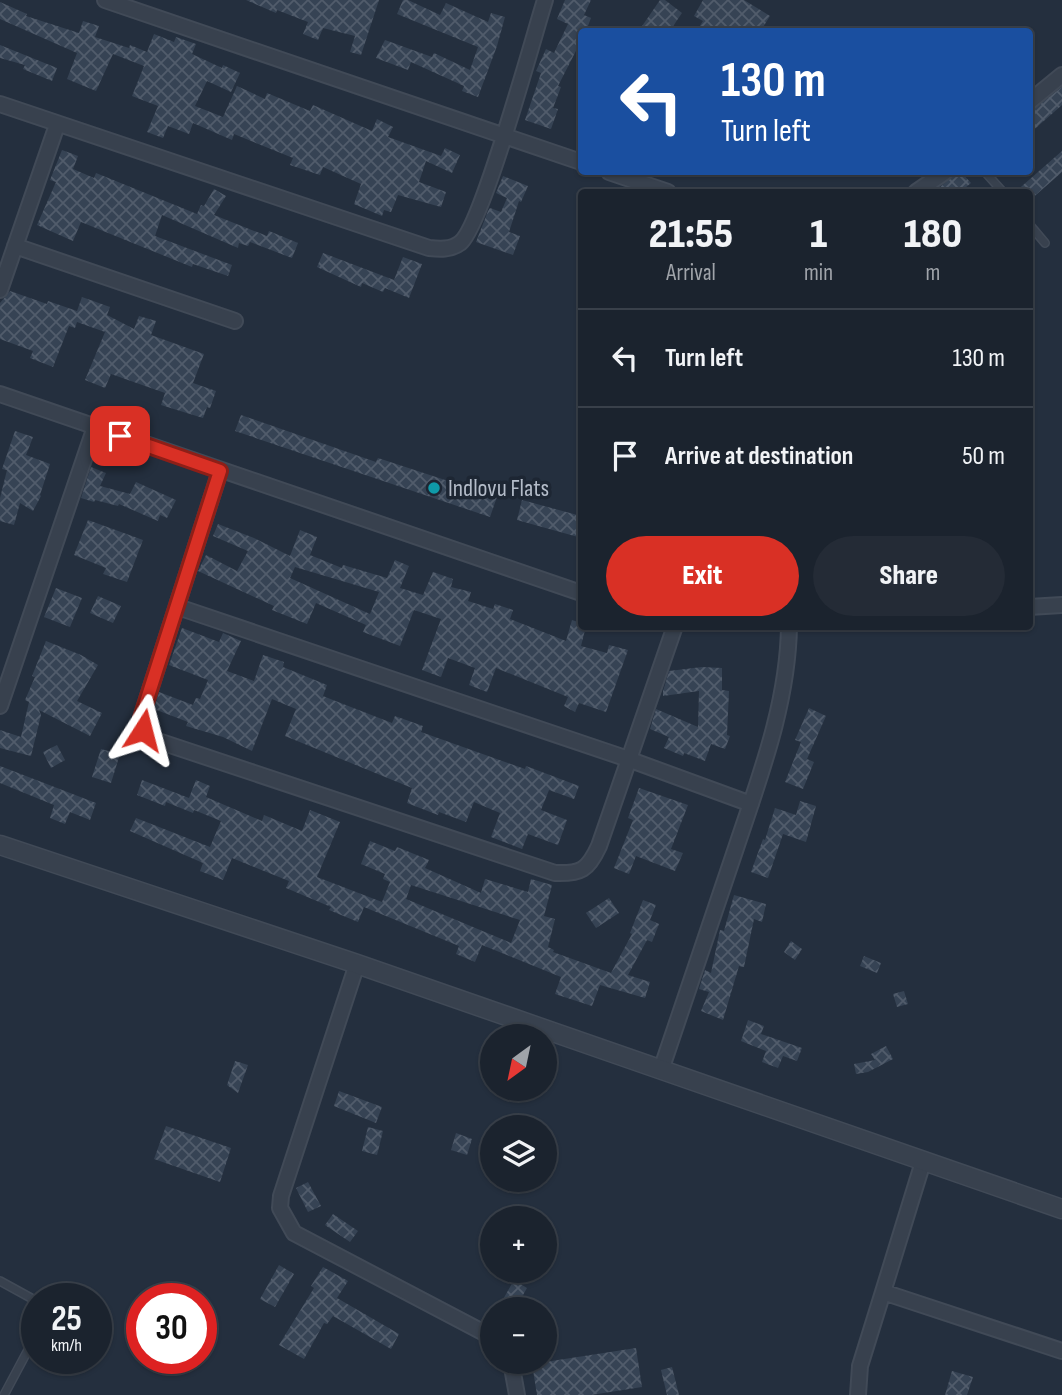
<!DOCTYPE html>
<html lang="en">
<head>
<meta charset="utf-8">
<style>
	:root { --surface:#1b232e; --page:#242b36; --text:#f1f3f6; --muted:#a0a4aa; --line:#39404a; --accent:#d93025 }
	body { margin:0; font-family:"Sofia Sans Condensed",sans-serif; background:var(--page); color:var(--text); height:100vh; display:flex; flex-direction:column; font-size:26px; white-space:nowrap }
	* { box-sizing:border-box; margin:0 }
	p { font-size:23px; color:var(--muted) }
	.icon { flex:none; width:38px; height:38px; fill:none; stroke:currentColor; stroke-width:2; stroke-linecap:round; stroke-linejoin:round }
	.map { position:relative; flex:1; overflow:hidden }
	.details { position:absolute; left:578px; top:189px; width:455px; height:441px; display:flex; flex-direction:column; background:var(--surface); border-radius:7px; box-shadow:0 2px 5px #0004,0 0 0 2px var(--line) }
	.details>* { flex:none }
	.hud { position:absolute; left:578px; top:28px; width:455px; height:147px; border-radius:7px; box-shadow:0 2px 5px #0004,0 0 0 2px var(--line); background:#1a4fa0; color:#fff; overflow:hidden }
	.needle { width:46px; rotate:213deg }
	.fabs { position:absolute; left:480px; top:1024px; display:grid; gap:14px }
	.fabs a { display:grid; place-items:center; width:77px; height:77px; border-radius:50%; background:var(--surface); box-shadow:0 2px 5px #0004,0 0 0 2px var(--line); font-size:35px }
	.speed { position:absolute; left:21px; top:1283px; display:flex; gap:14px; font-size:35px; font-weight:700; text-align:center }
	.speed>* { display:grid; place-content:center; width:91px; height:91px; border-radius:50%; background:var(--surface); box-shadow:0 2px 5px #0004,0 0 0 2px var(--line); line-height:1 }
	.speed small { font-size:18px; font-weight:400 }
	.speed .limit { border:10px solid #d22; background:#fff; color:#111 }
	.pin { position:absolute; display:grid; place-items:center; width:60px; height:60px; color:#fff; margin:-30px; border-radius:14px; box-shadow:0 4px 10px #0006 }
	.me { position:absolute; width:77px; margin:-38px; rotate:9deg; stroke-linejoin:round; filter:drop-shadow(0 0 5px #0008) }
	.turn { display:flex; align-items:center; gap:24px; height:147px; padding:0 28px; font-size:32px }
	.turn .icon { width:91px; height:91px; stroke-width:2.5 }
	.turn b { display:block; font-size:49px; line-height:60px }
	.eta { display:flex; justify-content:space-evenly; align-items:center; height:119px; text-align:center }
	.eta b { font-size:42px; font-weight:800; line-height:49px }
	.primary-button { display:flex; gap:14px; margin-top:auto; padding:14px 28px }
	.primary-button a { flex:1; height:80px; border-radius:42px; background:var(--accent); color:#fff; font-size:28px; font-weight:800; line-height:80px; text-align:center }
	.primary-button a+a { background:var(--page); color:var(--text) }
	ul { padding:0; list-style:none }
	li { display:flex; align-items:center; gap:21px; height:98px; padding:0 28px; border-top:2px solid var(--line) }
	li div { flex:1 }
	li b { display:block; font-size:26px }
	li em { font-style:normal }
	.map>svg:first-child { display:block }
	.building { fill:url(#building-cross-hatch); fill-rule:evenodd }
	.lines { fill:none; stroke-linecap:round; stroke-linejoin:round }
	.service-casing { stroke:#414a57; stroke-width:10 }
	.minor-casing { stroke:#414a57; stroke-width:18 }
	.tertiary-casing { stroke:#414a57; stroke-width:21 }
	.service { stroke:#38414e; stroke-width:7 }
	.minor { stroke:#38414e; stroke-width:14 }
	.tertiary { stroke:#38414e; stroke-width:18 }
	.route-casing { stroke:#8d1f18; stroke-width:18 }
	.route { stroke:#d93025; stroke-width:12 }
	.culture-dot { fill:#0f9aa8; stroke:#1d2633; stroke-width:2.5 }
	.labels { text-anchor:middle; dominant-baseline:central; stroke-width:7; stroke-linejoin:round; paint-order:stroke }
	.poi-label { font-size:24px; fill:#b4bcc9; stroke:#1d2633; text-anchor:start }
</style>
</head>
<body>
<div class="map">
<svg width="1062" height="1395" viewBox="0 0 1062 1395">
	<defs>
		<pattern id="building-cross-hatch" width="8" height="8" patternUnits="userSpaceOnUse" patternTransform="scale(1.75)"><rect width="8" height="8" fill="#364354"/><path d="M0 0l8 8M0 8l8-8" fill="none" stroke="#515c6b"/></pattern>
	</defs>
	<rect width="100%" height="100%" fill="#242f3e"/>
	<!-- building -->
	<path class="building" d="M246,0H379L361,55L350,52L355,36L323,28L318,40L303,34L308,22L277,10L276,13Z
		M403,0H408L440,15L446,3L488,22L491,13L505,17L497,46L478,97L462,91L464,86L411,62L408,70L376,58L385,40L432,57L434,53L470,70L478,47L397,14Z
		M565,0H591L584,15L591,18L586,31L581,32V41L558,86L561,87L553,108L558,109L551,129L525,120L541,73L536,71L546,49L554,53L568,24L557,19Z
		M660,0H665L682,13L669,32H638Z
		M703,0H744L770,16L760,32H696L703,21L694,16Z
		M0,2L27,14L26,16L79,33L83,21L99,26L95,37L129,48L130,45L147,52L154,34L174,42L176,37L196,44L192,54L222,68L223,65L240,73L231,92L207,81L195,106L223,117L237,86L265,99L267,93L310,111L313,105L372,131L377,119L393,127L388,137L441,156L445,148L460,155L452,173L426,161L419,182L446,192L441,207L398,195L391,212L384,210L382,216L354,204L361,184L323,167L320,175L290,165L293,158L234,134L232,140L193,123L189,134L168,126L163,138L147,132L158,106L132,96L144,66L113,54L96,91L67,79L77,53L0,19Z
		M0,45L57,68L52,81L23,69L25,65L0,58Z
		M1062,87V105L1029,134V112Z
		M62,150L78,156L73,169L94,178L96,173L197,214L201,205L204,206L214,189L226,196L214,215L267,236L269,231L298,243L292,258L250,242L248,246L239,243L238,248L162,215L155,236L232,265L228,276L193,264L192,267L81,222L73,241L37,225L56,182L50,180Z
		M1062,151V172L1029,201V192H1015Z
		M958,172H961L971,183L960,192H934Z
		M503,176L528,186L521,202L519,201L509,232L520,236L513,255L476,242L488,211L490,208L501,212L507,198L496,193Z
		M323,253L394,280L403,257L422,264L409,298L385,288L383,292L362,283L361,287L317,267Z
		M10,291L47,304L48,301L77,311L82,297L110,307L107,315L134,329L139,316L156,321L151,335L204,354L193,383L216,391L210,408L207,407L203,418L177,410L161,405L165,393L111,374L105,388L85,380L105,332L77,322L75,328L69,326L53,367L30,358L33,351L0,339V303Z
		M241,415L376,462L378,458L497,497L490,517L235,431Z
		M15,431L33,437L26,455L50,464L40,495L41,496L33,511L20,503L14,525L0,521V498L7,470L2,469Z
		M91,467L106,473L100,486L130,494L136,482L176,500L167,518L160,515L158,521L119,504L118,506L95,500L94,502L81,498Z
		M522,500L581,516L578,537L517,520Z
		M88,520L143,540L127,582L103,574L106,568L74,555Z
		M218,524L254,538L290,556L300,530L317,537L310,555L342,568L343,565L387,578L395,560L409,566L400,588L423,595L433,572L453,579L451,587L471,592L468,601L493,609L495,604L513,610L510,619L566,641L572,620L581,623V626H586L581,646L607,653L609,645L628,650L606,712L579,703L575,712L564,706L568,697L496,668L487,692L469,685L475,668L448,658L441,677L422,670L441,619L414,610L400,646L363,632L366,625L316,603L307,624L272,610L274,606L198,571L206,555L237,571L248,551L213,536ZM295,567L379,592L370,614L290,578Z
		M56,588L82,598L70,627L44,617Z
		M98,596L121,606L113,623L90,613Z
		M182,628L219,642L223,633L241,641L227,671L254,681L263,655L284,662L283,667L327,685L323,696L333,700L392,723L395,716L423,726L421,732L525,769L526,766L579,786L574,799L549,790L541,810L567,820L558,845L528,834L522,849L491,837L500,813L474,802L466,822L439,812L438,815L407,803L412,788L285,736L296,709L272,699L252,751L223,737L186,726L188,722L154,709L159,692L193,705L196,698L200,699L208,680L169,665Z
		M46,641L81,655L98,665L77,701L102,713L90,736L39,710L41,715L31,756L0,748V730L21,737L29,702L25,700L35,677L32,676Z
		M702,667L722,668V690L729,691L727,735L730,736L725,749L711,744L705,761L684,753L683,756L664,748L669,737L650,729L656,709L698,727L699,691L663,696V691L669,671Z
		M809,708L826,716L807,759L814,762L803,789L785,782L801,742L795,740Z
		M57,745L65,760L51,768L43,752Z
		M101,749L120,754L111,783L92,777Z
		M0,766L96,803L90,820L70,812L65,824L50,818L54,805L0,783Z
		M142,780L189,798L196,780L210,786L206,797L262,821L264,815L302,831L310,810L340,822L317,877L382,902L390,882L383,879L385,874L361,864L370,841L395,851L397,847L429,860L425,868L481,893L485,879L528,892L531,879L552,885L544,916L555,919L548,947L554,950L553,952L611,973L632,934L630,933L643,900L656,905L650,920L659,924L652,942L647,940L628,975L650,982L645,998L600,985L592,1006L555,994L561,977L482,945L475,962L456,954L459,946L364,907L358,922L329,910L331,907L286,888L289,881L232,858L223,880L200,871L203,863L130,831L136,818L210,847L221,821L194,810L193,813L166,802L165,806L137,795ZM411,885L520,920L511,943L406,899Z
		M639,788L688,805L671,849L683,853L675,871L636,856L629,874L614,868L633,820L628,818Z
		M800,801L816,806L806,842L783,834L768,878L751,872L763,839L765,840L775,808L796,815Z
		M734,895L766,904L762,922L754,919L744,967L739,966L723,1020L701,1011L709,992L699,989L705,970L711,973L720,930L724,931Z
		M609,898L619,913L596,928L586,913Z
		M791,941L802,949L795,960L784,952Z
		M864,956L881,963L877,973L860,966Z
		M904,991L908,1004L897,1007L893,994Z
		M748,1020L764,1026L761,1034L802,1048L797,1061L783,1056L778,1068L762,1062L766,1051L741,1041Z
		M886,1046L893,1059L868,1072L856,1074L854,1064L875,1060L871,1054Z
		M235,1061L248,1065L238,1093L227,1085Z
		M339,1091L382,1107L376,1123L334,1106Z
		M166,1126L231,1148L220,1182L154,1159Z
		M368,1127L383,1131L377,1155L362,1151Z
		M456,1133L472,1139L467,1155L451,1150Z
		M308,1182L321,1206L308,1212L296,1188Z
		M333,1214L358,1231L350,1242L325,1225Z
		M279,1265L294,1274L275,1307L260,1299Z
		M323,1267L348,1281L337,1298L399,1334L391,1349L333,1316L327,1324L324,1323L304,1359L279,1345L314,1288L311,1286Z
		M514,1280L527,1288L515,1309H511L501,1303Z
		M636,1348L642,1387L591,1395H537L532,1364Z
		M672,1367L679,1395H667L661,1370Z
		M952,1371L973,1377L967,1395H945Z"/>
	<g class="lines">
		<!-- service casing -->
		<g class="service-casing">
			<path id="service" d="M985,172L1003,192
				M1029,224L1045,243
				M0,1281L31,1298L37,1312
				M4,1395L36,1335L37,1326"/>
		</g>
		<!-- minor casing -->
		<g class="minor-casing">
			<path id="minor" d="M105,0L581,162
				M1029,102L1062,75
				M0,104L429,248C439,249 451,250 460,243C482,227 533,38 545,0
				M609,172L668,192
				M916,192L945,172
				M15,246L235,321
				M0,290L57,125
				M0,394L581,593
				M220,471L141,718L145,735L158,741L555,873C581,874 588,870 599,846L675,626
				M178,607L628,759L751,804
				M1029,607L1062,605
				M0,706L95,427
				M357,964L281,1196L280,1208L294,1233L492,1337
				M661,1070C686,996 711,922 736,848C760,776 788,703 789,626
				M923,1162L883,1292L1062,1351
				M511,1362L517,1395
				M858,1395L860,1366L883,1292"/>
		</g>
		<!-- tertiary casing -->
		<g class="tertiary-casing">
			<path id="tertiary" d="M0,845L357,964L1062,1209"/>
		</g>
		<!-- service -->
		<use href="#service" class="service"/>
		<!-- minor -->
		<use href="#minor" class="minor"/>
		<!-- tertiary -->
		<use href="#tertiary" class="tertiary"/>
	</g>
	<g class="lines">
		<!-- route casing -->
		<g class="route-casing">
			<path id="route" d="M120,436L220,471L141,718L143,730"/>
		</g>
		<!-- route -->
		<use href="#route" class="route"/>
	</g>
	<!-- markers -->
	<circle class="culture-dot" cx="434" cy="488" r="7"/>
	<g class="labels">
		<!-- poi labels -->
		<g class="poi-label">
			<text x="448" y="488">Indlovu Flats</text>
		</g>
	</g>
</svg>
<div class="fabs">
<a><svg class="needle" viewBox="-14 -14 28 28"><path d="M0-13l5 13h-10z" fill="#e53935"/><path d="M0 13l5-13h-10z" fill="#a0a4aa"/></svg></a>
<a><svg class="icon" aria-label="layers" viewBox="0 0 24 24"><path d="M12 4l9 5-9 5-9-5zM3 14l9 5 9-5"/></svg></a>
<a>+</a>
<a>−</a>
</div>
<div class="speed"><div>25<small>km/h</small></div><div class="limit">30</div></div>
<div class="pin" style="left:120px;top:436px;background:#d93025"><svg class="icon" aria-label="arrive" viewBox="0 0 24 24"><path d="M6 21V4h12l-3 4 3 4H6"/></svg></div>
<svg class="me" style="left:143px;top:730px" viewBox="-20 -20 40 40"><path d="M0-17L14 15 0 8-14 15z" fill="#d93025" stroke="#fff" stroke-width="4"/></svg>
<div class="hud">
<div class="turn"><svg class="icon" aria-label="left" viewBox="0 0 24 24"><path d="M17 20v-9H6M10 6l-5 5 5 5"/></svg><div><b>130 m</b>Turn left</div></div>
</div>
<section class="details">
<div class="eta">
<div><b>21:55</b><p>Arrival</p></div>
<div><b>1</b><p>min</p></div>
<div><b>180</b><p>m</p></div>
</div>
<ul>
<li><svg class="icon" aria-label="left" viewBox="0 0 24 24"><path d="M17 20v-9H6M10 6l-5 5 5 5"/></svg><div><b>Turn left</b></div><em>130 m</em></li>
<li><svg class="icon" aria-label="arrive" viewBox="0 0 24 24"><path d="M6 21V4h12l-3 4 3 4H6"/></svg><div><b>Arrive at destination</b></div><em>50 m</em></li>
</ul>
<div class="primary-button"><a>Exit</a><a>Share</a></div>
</section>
</div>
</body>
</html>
